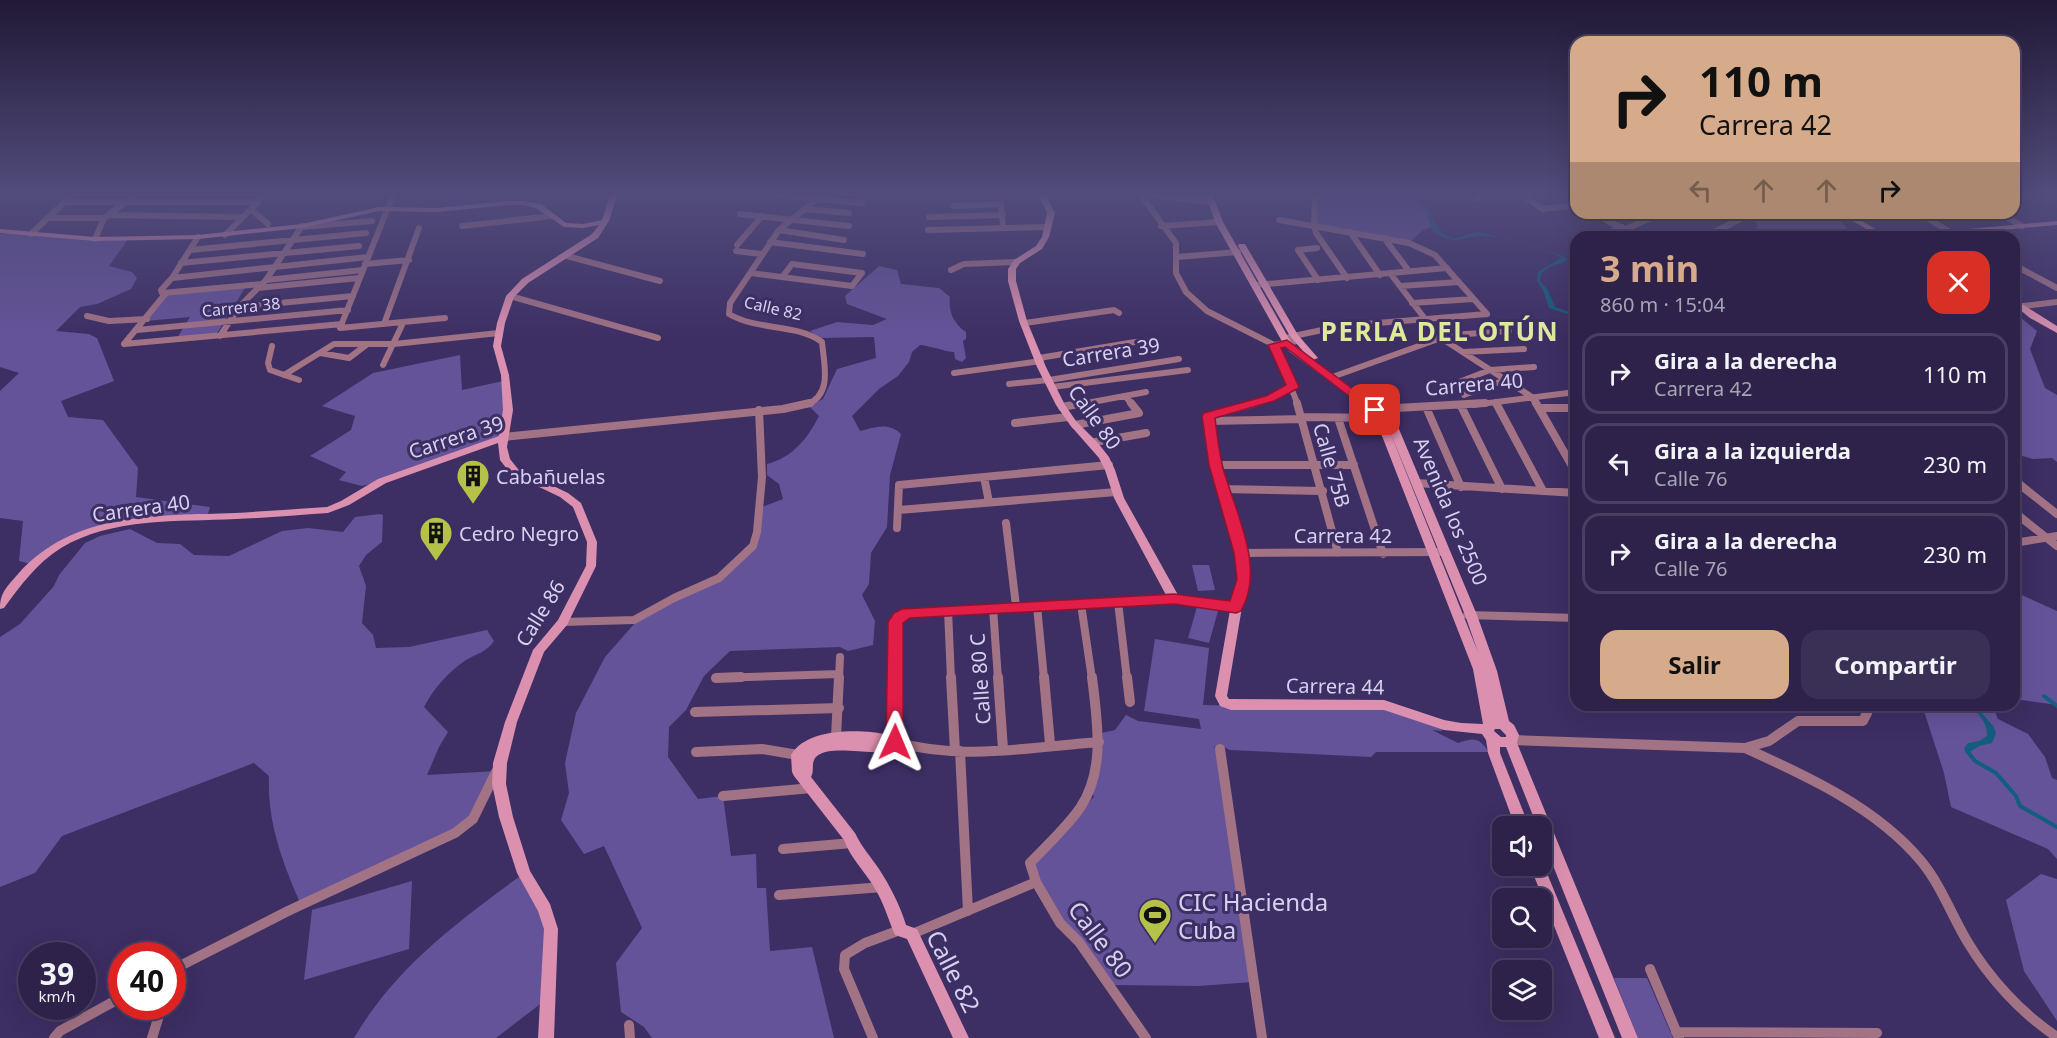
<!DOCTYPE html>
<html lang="es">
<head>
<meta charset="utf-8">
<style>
	:root { --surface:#2e224a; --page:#3a2f54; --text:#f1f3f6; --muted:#a7a4b5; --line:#493f62; --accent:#d6ab8b }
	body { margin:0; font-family:"Noto Sans",sans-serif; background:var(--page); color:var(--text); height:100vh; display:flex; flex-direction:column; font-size:22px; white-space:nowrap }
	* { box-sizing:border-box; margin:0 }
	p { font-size:20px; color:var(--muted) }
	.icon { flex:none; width:33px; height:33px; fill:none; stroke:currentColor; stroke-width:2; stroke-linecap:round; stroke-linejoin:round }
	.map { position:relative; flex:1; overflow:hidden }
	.details { position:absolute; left:1570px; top:231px; width:450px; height:480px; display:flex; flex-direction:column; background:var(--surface); border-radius:18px; box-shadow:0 6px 24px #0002,0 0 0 2px var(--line) }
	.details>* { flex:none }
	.top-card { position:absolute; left:1570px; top:36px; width:450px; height:183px; border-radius:18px; box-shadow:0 6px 24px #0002,0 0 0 2px var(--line); background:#d6ab8b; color:#111; overflow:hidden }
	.controls { position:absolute; left:1492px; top:816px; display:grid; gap:12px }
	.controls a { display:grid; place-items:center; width:60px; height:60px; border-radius:12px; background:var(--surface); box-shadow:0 6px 24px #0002,0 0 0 2px var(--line); font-size:30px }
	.speed { position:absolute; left:18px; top:942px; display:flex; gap:12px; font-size:30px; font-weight:700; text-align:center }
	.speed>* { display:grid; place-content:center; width:78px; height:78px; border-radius:50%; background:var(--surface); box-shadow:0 6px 24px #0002,0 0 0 2px var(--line); line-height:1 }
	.speed small { font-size:15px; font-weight:400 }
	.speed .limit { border:9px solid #d22; background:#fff; color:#111 }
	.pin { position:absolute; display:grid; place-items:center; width:51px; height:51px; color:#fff; margin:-26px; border-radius:12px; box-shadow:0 3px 9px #0006 }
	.me { position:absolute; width:66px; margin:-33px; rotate:1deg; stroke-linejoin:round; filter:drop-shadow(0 0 4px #0008) }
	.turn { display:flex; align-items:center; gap:21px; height:126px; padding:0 30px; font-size:27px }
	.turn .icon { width:78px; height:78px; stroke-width:2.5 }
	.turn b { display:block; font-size:42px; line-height:51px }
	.lanes { display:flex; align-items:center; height:57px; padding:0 30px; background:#0003; justify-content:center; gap:30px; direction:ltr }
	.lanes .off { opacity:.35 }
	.round { display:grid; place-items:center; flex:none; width:63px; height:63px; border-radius:18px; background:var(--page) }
	.overview { display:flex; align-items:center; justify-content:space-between; height:102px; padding:0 30px }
	h1 { font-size:36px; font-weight:700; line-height:45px; color:var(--accent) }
	.action { display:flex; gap:12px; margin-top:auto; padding:12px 30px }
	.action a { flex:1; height:69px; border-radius:18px; background:var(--accent); color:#111; font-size:24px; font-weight:700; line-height:69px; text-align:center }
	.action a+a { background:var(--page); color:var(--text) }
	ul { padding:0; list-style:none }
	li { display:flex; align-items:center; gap:18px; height:81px; margin:0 12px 9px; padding:0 18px; border:3px solid var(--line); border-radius:18px }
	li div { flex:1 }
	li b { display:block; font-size:22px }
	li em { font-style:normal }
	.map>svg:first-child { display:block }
	.green { fill:#655399 }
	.water { fill:#135d7f }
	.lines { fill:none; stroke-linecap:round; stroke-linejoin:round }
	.stream { stroke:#135d7f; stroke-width:4 }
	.street-far2 { stroke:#a27285; stroke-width:6 }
	.street-far1 { stroke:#a27285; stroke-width:8 }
	.street { stroke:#a27285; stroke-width:10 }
	.secondary { fill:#dc90af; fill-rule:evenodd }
	.route { fill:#e11d48; stroke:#92132f; stroke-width:1.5 }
	.labels { text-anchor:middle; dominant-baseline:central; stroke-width:6; stroke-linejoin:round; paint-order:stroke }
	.far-street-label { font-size:16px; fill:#d7d1f1; stroke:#3d2e63 }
	.street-label { font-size:20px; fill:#d7d1f1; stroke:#3d2e63 }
	.poi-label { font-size:20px; fill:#d7d1f1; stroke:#3d2e63; text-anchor:start }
	.near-poi-label { font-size:24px; fill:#d7d1f1; stroke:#3d2e63; text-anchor:start }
	.near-street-label { font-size:24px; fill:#d7d1f1; stroke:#3d2e63 }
	.district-label { font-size:26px; font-weight:bold; letter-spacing:1.5px; fill:#dfe99b; stroke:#3d2e63 }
</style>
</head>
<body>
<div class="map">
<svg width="2057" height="1038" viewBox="0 0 2057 1038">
	<rect width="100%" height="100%" fill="#3d2e63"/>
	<!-- green -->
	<path class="green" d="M1315,195C1336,195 1405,190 1419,202C1428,209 1427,219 1432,227L1423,230L1409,243L1314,226Z
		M1739,213H1827L1843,223L1850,232L1841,234L1845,237H1749L1758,227L1754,219Z
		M22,233L89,238H129L109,266L132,272L137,278L131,289L97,304L80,307L56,331L89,334L97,338L114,381L61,401L68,417L103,420L138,468L136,497L210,507L207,517C158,519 102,521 58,545C49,550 40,558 31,564L19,561L23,521L0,518V391L19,373L0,367V234Z
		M879,266L897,270L901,284L939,288L950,297C948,312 954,324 966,332V339L963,341L966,358L962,362L955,359L954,352C942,351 932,346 920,345L912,352L909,362L898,376L879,389L852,416L860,431C875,427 889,422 901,434L890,475L887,527L871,553L869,584L862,595L875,621L873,645L848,651L840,647L730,651L704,676L686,710L669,727L668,757L698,799L723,796L731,856L756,854L757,888H766L770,951L812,947L834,1038H652L644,1027L621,1012L616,963L642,928L604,846L584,854L561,820L569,793L565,763L576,713L605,657L635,623L674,598L719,578L754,550L759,508L783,499L779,484L767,475V464C792,458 808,438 819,416L809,406L823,399L837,369L876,358L874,337L819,338L810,331L837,322L873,325L887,319L847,304L845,296Z
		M245,288L216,335L177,338L190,317L145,321L164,295Z
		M2015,313L2037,331L2030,349L2045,388L2057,395V462L2052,458L2033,459L2015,454Z
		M460,355L462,390L503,381L505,409L502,437L382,481L362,486L339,480L346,472L310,456L351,430L355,416L322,406L373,373Z
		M380,514L383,515L382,542L366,555L359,566L366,586L362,623L373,635L376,648L409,647L487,630L494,641C487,652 476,654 466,660C448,672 434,688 424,707L448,732L439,747L427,775L497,771L467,823L301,905C283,863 267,823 269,776L254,763L62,836L35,873L0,887V637L20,624L54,586L59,575L85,543L100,536L130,529L157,543L180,544L194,555L229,556L282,531L308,528L343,532L355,517Z
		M1192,565H1209L1215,590L1198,591Z
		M2015,592L2057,611V705L2015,699Z
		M1197,607L1218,611L1209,643L1188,638Z
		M1155,639L1209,648L1203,705L1393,710L1442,722V731L1432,730L1458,743C1475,737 1479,738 1489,752H1376L1371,757L1230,750L1222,746L1213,748L1220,749L1253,982L1199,986L1111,985L1060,923L1030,863L1094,797L1091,789L1097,734L1115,730L1126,715L1138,721L1201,729L1199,719L1144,711Z
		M1922,705H1992L1998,719L2028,734L2045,757L2052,778L2057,780V859L2048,849L1951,807L1944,773Z
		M524,873L551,929L548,998L496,1038H354C397,965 458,922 524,873Z
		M2041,874L2057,879V1021L2024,971L2006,900Z
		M412,881L409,949L304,980L312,910Z
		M1614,978H1647L1673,1038H1638Z"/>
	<!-- water -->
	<path class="water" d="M1404,195C1438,203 1430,232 1452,238C1460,240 1470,231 1480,232L1531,245L1563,256L1567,259L1565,262C1555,266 1540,267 1540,281L1548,290L1555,307L1576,314V317L1549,308L1543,290L1537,281L1538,272L1561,258L1559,256C1538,247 1510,237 1487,236C1463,234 1458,249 1433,231C1425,210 1425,205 1404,195Z
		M1969,705H1975L1993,726L1996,733L1992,743L1979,746L1967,754L1964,748L1968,743L1979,741L1987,736C1988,722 1978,714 1969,705Z"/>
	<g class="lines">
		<!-- stream -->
		<path class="stream" d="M2044,696L2057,706
			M1967,751L1975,761L1996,773L2016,796L2020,806L2057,827"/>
		<!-- street-far2 -->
		<path class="street-far2" d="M393,195L340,328L445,318
			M775,195L862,203
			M1141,195L1176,243V273L1186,292L1207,311L1274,345L1298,405
			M1150,195L1209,202
			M1315,195L1314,226L1316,233L1347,278
			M1522,195L1543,209L1576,205
			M1570,195L1576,200
			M1477,199L1487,195
			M65,202H258
			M954,206L1001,204L1003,227
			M251,209L268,224
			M804,209L849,213
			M1596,213L1609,222L1645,237
			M1919,213L1950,232
			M1999,213L2022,226
			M740,214L849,226
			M109,215L242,217
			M1925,216L1965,213
			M929,217L1003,215
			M47,218H104
			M1279,220L1409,243L1435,255L1487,314
			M462,226L552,216
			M1161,226L1219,222
			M301,227L372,221
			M1626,229L1662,213
			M779,230L844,240
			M928,230L1048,227
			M1350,232L1380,275
			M31,234L72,195
			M225,235L258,202L262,195
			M198,237L172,278L161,290L162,293L262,284
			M1599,237L1622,227
			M1703,237L1739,220
			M1384,238L1409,271
			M95,239L104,218L135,195
			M770,242L863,254
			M737,245L762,216
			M1576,247V254
			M190,250L366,233
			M1298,250L1318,280
			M1298,250L1317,248
			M736,251L761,254
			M567,256L660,281
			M1177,257L1238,252
			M181,263L359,246
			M365,264L409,260
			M2014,265L2057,288
			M951,270L964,264L1015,262
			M751,273L852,286L862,273
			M1390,273L1438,336L1532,397L1536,405
			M783,276L792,264L862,273
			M172,278L368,257
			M266,280L363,270
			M1255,285L1447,268
			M1400,286L1459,282
			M257,288L359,278
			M510,296L658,338
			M1412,303L1473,299
			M2023,306L2057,302
			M239,307L353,296
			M87,316L109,321L147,319
			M1025,323L1114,310L1119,313
			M384,324L419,228
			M137,330L348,310
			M220,336L239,307L266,280L302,226
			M1438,336L1509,331
			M1289,337L1341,326L1487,314
			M124,344L342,324
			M124,344L166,293
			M1274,345L1297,341
			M272,346L268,363L270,370L299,380
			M1463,352L1524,349
			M320,353L349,358L366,345
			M1039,358L1141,341H1155
			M383,365L403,323
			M954,373L1041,361
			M284,375L334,344H394L499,333
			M1335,376L1441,338
			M1009,384L1049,380L1179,359
			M1052,387L1188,370
			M1441,389L1490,370L1534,367
			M1464,395L1505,380
			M1126,397L1132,405
			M1495,402L1496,405
			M806,405C833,395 824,365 822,342C795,323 758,331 729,314L730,303L779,230L822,195
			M1076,405L1146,392
			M1250,405L1270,399L1293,387
			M1473,405L1576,392L1571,378"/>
		<!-- street-far1 -->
		<path class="street-far1" d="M1297,403L1338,553
			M1496,403L1543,491
			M1536,403L1576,473
			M1461,406L1502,489
			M1062,407L1084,403
			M1426,407L1461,487
			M1540,408H1576
			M1379,409L1485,403
			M1302,417L1380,418
			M1338,418L1383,554
			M1209,421L1302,419
			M1015,423L1068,417
			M1075,425L1139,413L1131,403
			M504,437L783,409L810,403
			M1095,442L1146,433
			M1216,465H1354
			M984,477L989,502
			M2014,480L2057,514
			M1416,483L1576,493
			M1222,489L1323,491
			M899,510L1116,492
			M2014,512L2057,546
			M1006,523L1016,606
			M897,528L899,485L1109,465
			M2014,543L2057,536
			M1241,553L1445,552
			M1118,602L1127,679
			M1081,604L1092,679
			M1037,606L1044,679
			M1236,607L1244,579L1241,553L1216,465L1208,416L1255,403
			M993,608L998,679
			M948,610L951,679
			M1467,615L1576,618
			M563,622L634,620L674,598L719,578L753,546L757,532L762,477L759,410
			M716,678L839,674
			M839,679L840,657"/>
		<!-- street -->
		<path class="street" d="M951,677L955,751
			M998,677L1003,749
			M1044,677L1050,744
			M1092,677C1097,720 1106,770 1080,808C1066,828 1047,845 1030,863L1036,882L1060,923L1079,942L1146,1038
			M1127,677L1130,702
			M716,678L741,677
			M695,712L839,708
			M836,737L839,677
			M1512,740L1745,748L1769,741L1798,721H1863L1867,713L1866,705
			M895,742C962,761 1031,747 1099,742
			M1745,748C1807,776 1877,808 1921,861C1941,885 1951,914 1967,941C1989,978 2021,1013 2057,1037
			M1220,749L1262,1038
			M960,751L968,911
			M696,752L762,749L798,755
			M723,796L812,788
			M783,849L852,843
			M779,895L883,887
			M912,934L1036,882
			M1650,969L1679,1038
			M172,970L288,911L455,833L473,819L496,772
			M629,1025L630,1038
			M1676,1032L1877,1033
			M54,1038L60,1031L122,997
			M152,1038L162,1006
			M873,1038L844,969L845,955L865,943L900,930"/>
		<!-- secondary -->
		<path class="secondary" d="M610,195H617L609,221L598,238L528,283L514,297L505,323L501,346L509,375L513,410L507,447L510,459L518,469L568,493L581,503L597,542L596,566L567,625L544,652L517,722L507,763L506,784L513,817L530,871L550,904L558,929L554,1038H538L544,929L538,911L517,873L499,817L492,784L493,763L505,722L533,650L558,620L586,566L587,542L573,507L560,497L510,473L500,460L498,443L386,483L349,505L328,513C297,515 267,518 236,519C178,522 113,517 61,548C37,563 20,586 4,608L0,609C0,592 7,587 18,574C74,511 158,516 235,513C266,511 296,509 327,507L341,501L378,479L499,436L503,410L501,375L493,346L497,323L506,296L522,279L592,234L599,225L583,228L564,227L536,208L523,205H507L437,212L379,211L302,228L198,239L95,241L0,233V229L95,237L198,235L302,224L379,207L437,208L507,201H523L541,204L566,223L583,224L602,220Z
			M1039,195H1046L1055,213L1049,237L1042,249L1020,263L1016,269V281L1027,321L1046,367L1065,405L1076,421L1098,443L1109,457L1115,470L1124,498L1178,595L1236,603L1240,604L1242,607L1227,696L1229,699L1384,700L1444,720L1461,723L1483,724L1473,669L1375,418L1371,412L1290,352L1284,345L1215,222L1206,195H1213L1223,222L1291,342L1308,357L1290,336L1238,246L1239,244H1245L1298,335L1318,358L1313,360L1368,400L1372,398C1385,403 1390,411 1396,422L1477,615L1497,671L1509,721L1514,725L1519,735L1517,743L1638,1038H1622L1542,838V826H1537L1506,747H1500V753L1529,826H1515L1488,753L1486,740L1482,734L1444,730L1384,710H1231L1220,706L1215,696L1230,610L1174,603L909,617L902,622L901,742L900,746C892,748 885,752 877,752C861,753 830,746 817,756C810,762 815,771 811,777L855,833C861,846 871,857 879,869C890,886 900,905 906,925L917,929L969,1038H953L907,939L895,935C888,919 884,903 874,887C865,872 850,857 844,840L794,776L792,772L791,755C807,727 862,729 889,735L890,622L895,614L903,610L1166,595L1114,498L1105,470L1099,458L1070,425L1056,405L1037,367L1019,321L1008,281V269L1014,260L1036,246L1042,237L1047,213ZM1388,427L1465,615L1478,652ZM1495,729H1500L1506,735V737H1501L1494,731Z
			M1839,213H1848L1889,237H1880Z
			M2057,221V225L1926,237H1897L1901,235Z
			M2014,299L2057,326V333L2030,318L2014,305Z
			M1542,862L1544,866L1615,1038H1599L1530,866H1542Z"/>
	</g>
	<!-- sky -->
	<linearGradient id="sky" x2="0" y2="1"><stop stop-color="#221936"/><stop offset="0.57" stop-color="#514c7c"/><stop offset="1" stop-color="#514c7c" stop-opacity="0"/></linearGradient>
	<rect width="2057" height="340" fill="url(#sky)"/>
	<!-- route -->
	<path class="route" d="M1287,340L1381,410L1379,413H1371L1285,347L1281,348L1299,387L1297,389L1274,401L1215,418C1217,435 1219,452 1223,468C1235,512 1266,568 1241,611L1236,613L1174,604L910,618L903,623V742L901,747L895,749L889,747L886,742L888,622L894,613L902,609L1174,594L1230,601L1237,579L1234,553L1209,465L1202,416L1204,413L1266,396L1286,385L1268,345Z"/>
	<!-- icons -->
	<defs>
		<g id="building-pin" transform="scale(1.725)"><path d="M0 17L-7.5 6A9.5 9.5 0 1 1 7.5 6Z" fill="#b6c148" stroke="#3d2e63"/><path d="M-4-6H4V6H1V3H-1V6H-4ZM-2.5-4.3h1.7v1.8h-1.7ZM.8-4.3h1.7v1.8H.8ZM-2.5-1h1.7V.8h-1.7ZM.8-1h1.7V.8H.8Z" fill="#111"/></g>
		<g id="stadium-pin" transform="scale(1.725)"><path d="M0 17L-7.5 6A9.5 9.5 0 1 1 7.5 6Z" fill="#b6c148" stroke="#3d2e63"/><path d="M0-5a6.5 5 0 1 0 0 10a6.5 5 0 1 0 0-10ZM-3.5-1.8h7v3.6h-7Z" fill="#111"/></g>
	</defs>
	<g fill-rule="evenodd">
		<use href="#building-pin" x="473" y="476"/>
		<use href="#building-pin" x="436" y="533"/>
		<use href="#stadium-pin" x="1155" y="915"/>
	</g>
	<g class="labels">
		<!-- far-street labels -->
		<g class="far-street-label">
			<text transform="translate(241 307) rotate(-6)">Carrera 38</text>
			<text transform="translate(773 308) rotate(13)">Calle 82</text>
		</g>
		<!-- street labels -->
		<g class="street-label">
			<text transform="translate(1111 352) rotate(-9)">Carrera 39</text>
			<text transform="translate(1474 384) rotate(-5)">Carrera 40</text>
			<text transform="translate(1095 417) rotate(54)">Calle 80</text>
			<text transform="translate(456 437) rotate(-18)">Carrera 39</text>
			<text transform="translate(1332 465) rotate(74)">Calle 75B</text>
			<text transform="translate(141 508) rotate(-8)">Carrera 40</text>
			<text transform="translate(1451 511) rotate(67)">Avenida los 2500</text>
			<text x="1343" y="535">Carrera 42</text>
			<text transform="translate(540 613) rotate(-58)">Calle 86</text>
			<text transform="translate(980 679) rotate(-94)">Calle 80 C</text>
			<text transform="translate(1335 686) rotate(1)">Carrera 44</text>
		</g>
		<!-- poi labels -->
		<g class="poi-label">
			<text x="496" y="476">Cabañuelas</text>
			<text x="459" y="533">Cedro Negro</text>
		</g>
		<!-- near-poi labels -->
		<g class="near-poi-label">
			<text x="1178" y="901">CIC Hacienda<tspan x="1178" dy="28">Cuba</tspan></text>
		</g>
		<!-- near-street labels -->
		<g class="near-street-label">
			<text transform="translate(1101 939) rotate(53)">Calle 80</text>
			<text transform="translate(954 971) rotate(63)">Calle 82</text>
		</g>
		<!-- district labels -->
		<g class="district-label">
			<text x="1440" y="331">PERLA DEL OTÚN</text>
		</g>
	</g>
</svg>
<div class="controls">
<a><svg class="icon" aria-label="sound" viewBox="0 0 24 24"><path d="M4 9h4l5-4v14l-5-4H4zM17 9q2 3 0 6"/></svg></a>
<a><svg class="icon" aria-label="search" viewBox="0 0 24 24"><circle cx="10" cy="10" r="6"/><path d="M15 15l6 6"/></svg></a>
<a><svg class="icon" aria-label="layers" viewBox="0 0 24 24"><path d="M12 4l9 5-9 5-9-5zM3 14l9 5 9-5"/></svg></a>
</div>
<div class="speed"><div>39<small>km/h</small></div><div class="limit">40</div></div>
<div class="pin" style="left:1375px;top:410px;background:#d93025"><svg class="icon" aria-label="arrive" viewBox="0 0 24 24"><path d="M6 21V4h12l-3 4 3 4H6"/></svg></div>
<svg class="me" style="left:895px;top:742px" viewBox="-20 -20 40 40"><path d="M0-17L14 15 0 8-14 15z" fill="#e11d48" stroke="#fff" stroke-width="4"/></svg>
<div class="top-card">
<div class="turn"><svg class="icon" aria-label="right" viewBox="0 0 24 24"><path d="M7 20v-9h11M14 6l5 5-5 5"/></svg><div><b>110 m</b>Carrera 42</div></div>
<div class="lanes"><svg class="icon off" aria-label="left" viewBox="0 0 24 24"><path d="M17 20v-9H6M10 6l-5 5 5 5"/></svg><svg class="icon off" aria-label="ahead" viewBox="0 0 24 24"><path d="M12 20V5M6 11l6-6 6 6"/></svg><svg class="icon off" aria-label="ahead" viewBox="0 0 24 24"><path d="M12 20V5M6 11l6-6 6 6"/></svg><svg class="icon" aria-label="right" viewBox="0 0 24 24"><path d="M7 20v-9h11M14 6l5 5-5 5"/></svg></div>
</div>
<section class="details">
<div class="overview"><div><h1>3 min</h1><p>860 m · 15:04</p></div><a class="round" style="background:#d93025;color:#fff"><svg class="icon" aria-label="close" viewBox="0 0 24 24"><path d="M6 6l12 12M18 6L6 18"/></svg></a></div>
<ul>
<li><svg class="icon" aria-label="right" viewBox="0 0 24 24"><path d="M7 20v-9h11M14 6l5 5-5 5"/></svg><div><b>Gira a la derecha</b><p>Carrera 42</p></div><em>110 m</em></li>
<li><svg class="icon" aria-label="left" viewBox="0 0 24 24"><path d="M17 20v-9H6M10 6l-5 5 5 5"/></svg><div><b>Gira a la izquierda</b><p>Calle 76</p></div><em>230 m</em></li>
<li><svg class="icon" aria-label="right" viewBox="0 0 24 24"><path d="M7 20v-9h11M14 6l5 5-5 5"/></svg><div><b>Gira a la derecha</b><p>Calle 76</p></div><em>230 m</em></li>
</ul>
<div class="action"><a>Salir</a><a>Compartir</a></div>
</section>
</div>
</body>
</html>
